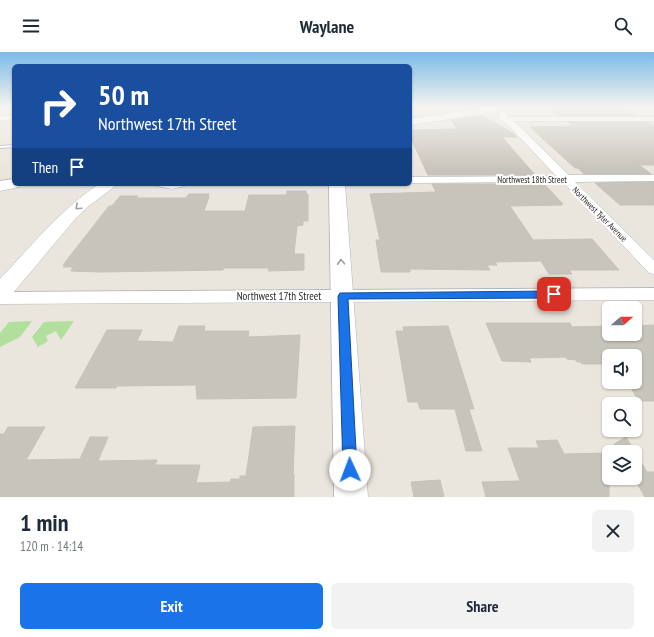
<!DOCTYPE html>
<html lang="en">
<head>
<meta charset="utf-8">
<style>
	:root { --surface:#fff; --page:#f2f2f3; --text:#1f2937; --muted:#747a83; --accent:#1a73e8 }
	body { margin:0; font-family:"PT Sans Narrow",sans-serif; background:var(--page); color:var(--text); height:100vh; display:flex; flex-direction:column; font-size:15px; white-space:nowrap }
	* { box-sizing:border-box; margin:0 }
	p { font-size:13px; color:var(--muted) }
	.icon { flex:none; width:22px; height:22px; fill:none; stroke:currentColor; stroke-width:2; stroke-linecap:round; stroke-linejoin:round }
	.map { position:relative; height:445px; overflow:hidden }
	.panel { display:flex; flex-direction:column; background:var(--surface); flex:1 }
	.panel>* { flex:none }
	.banner { position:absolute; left:12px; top:12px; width:400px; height:122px; border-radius:6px; box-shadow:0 1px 3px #0004; background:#1a4fa0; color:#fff; overflow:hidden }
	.needle { width:26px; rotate:70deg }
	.buttons { position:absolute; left:602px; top:249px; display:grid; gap:8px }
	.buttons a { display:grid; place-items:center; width:40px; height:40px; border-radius:6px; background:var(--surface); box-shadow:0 1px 3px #0004; font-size:20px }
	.pin { position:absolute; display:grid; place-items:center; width:34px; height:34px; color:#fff; margin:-17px; border-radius:8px; box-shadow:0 2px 6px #0006 }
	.me { position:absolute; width:44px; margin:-22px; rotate:358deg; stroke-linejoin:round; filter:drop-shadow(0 0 3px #0008) }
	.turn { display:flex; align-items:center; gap:14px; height:84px; padding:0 20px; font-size:18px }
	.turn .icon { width:52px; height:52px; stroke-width:2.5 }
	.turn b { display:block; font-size:28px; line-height:34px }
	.then { display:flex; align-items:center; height:38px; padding:0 20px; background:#0003; gap:8px; font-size:15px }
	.round { display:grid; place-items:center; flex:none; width:42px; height:42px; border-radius:6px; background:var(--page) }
	.head { display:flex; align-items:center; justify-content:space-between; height:68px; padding:0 20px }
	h1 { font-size:24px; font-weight:700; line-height:30px }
	.primary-button { display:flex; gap:8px; margin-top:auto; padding:8px 20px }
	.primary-button a { flex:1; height:46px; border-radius:6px; background:var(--accent); color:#fff; font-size:16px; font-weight:700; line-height:46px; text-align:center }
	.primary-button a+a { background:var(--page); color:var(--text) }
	header { display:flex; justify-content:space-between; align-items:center; height:52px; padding:0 20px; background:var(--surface); font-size:18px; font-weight:700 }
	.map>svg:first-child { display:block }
	.green { fill:#b1df9c }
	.building { fill:#c7c4bb; stroke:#c7c2b7 }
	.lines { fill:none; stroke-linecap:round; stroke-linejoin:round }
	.lane-casing { stroke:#b0b3bd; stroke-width:2 }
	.street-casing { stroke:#b0b3bd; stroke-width:1 }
	.secondary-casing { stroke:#b0b3bd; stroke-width:1 }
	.lane { fill:#fff; fill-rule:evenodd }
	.street { fill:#fff; fill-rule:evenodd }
	.secondary { fill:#fff; fill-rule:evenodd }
	.oneway { stroke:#9f9f9f }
	.route { fill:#1a73e8; stroke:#114b97 }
	.labels { text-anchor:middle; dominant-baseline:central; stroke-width:4; stroke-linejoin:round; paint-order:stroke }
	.far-street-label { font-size:9px; fill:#2a2a2a; stroke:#fff }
	.street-label { font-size:11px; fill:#2a2a2a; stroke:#fff }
</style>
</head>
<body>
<header><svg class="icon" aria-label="menu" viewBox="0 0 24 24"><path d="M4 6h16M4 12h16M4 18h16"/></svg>Waylane<svg class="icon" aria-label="search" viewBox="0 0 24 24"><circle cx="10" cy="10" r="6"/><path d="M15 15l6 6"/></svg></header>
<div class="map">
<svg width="654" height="445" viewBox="0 0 654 445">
	<rect width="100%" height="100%" fill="#ebe6dd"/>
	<!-- green -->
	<path class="green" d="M32,269L20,285L0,295V281L9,270Z
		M74,269L61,288L56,279L46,284L48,289L38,295L32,285L44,270Z"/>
	<!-- building -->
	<path class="building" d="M548,56H623L636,64H558Z
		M482,64L513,81L517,85H502L535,123H428L410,84V78L457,77L451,68Z
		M568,70H648L654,74V113H639L651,122H584L578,116H575L530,75L573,74Z
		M654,130V153H620L595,131Z
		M432,132H544L563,152H560L562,153L510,154L533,188L592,187L619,218H569L572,222H549L541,209L495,210L497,213H487L490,218L410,217V220H381L376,188H380L370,142L436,140Z
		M287,139H306V142H308V169H303V173L297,174L294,202H304V218L268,219L269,216H224L223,218L101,220L71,219L73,215H63L65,213H63L109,154H112L120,144H138L136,146H186L189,142H209L208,145H209L204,159H245L249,143H287Z
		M486,271H570L572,275L609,274V282H635V274L654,273V349H639L631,336H621L617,330H635V304H609V317L605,312H582L581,310H577L576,308L567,307L566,305L529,306L531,310L502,309Z
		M179,274H205L204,279H249L248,285L300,283L296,346L197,347L196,333L117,334L116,336H75L107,278H142L137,289L173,290Z
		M448,274L474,357H469L482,399H466L455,357H420L418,350H408L396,279H404L403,275Z
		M295,374L293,422H294V445H0V382H4L8,375H45L26,408L80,407L90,385H108L98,409L157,408L155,413H200L196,431L230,430L231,427H240V424H246L253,375Z
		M626,385L647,420H654V445H645L634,426L635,400H619L614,392Z
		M557,388L564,402L609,401V445H486L482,430L520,429L508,396H539L536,389Z
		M440,428L444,445H414L411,430Z"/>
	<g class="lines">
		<!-- lane casing -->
		<g class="lane-casing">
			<path id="lane" d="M14,93V95L0,96V94Z"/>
		</g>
		<!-- street casing -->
		<g class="street-casing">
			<path id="street" d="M499,60H505L508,65H654V69H514L569,123H654V129L575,130L654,208V222L649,221L563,130L410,131V125L556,124L510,75L499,66Z
				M14,63V67L0,69V65Z
				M155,132H186L185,134L172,137L156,134Z
				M654,236V248L0,252V240Z"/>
		</g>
		<!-- secondary casing -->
		<g class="secondary-casing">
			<path id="secondary" d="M481,56H508L503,59L410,73V67Z
				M14,127V132H22L19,135L0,139V129Z
				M99,132H117L114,135L89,154L76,166L8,247L0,249V227C32,193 60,158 99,132Z
				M329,132H345L368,445H334Z"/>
		</g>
		<!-- lane -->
		<use href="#lane" class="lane"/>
		<!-- street -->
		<use href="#street" class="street"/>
		<!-- secondary -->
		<use href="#secondary" class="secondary"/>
	</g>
	<!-- one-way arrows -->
	<defs><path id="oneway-chevron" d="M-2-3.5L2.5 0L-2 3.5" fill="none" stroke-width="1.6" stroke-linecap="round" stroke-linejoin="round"/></defs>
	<g class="oneway">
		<use href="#oneway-chevron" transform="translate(78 155) rotate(137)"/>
		<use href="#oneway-chevron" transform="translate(341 210) rotate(-93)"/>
	</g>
	<!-- sky -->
	<linearGradient id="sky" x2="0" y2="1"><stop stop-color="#7abbe8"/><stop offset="0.47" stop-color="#f6f4f0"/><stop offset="1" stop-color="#f6f4f0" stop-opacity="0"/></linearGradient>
	<rect width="654" height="118" fill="url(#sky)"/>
	<!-- route -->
	<path class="route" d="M554,239L559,242L554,246L348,247L357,418L355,423L350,425L345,423L343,418L338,244L340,241Z"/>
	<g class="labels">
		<!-- far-street labels -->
		<g class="far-street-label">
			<text x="532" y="127">Northwest 18th Street</text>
			<text transform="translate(600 162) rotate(45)">Northwest Tyler Avenue</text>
		</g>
		<!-- street labels -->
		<g class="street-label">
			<text x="279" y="244">Northwest 17th Street</text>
		</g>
	</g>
</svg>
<div class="buttons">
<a><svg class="needle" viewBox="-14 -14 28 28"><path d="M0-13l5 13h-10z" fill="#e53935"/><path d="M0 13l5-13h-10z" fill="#747a83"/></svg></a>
<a><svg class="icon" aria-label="sound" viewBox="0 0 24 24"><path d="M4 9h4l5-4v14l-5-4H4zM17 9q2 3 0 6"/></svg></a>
<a><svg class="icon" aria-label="search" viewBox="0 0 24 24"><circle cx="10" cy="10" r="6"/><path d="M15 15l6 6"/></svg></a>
<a><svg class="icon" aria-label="layers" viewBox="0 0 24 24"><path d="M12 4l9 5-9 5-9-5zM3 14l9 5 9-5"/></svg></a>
</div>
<div class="pin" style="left:554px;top:242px;background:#d93025"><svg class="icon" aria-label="arrive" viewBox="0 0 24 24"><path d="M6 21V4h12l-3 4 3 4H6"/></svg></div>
<svg class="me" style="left:350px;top:418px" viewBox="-20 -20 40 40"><circle r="19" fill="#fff"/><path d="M0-13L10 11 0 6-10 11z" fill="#1a73e8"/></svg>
<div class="banner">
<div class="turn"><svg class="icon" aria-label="right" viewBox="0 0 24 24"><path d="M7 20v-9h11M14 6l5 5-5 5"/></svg><div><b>50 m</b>Northwest 17th Street</div></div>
<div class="then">Then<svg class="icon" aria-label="arrive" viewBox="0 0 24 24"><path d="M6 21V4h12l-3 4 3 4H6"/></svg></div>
</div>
</div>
<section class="panel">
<div class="head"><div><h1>1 min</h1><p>120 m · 14:14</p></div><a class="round"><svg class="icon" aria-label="close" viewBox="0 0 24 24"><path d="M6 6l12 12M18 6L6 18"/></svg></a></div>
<div class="primary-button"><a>Exit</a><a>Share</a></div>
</section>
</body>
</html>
